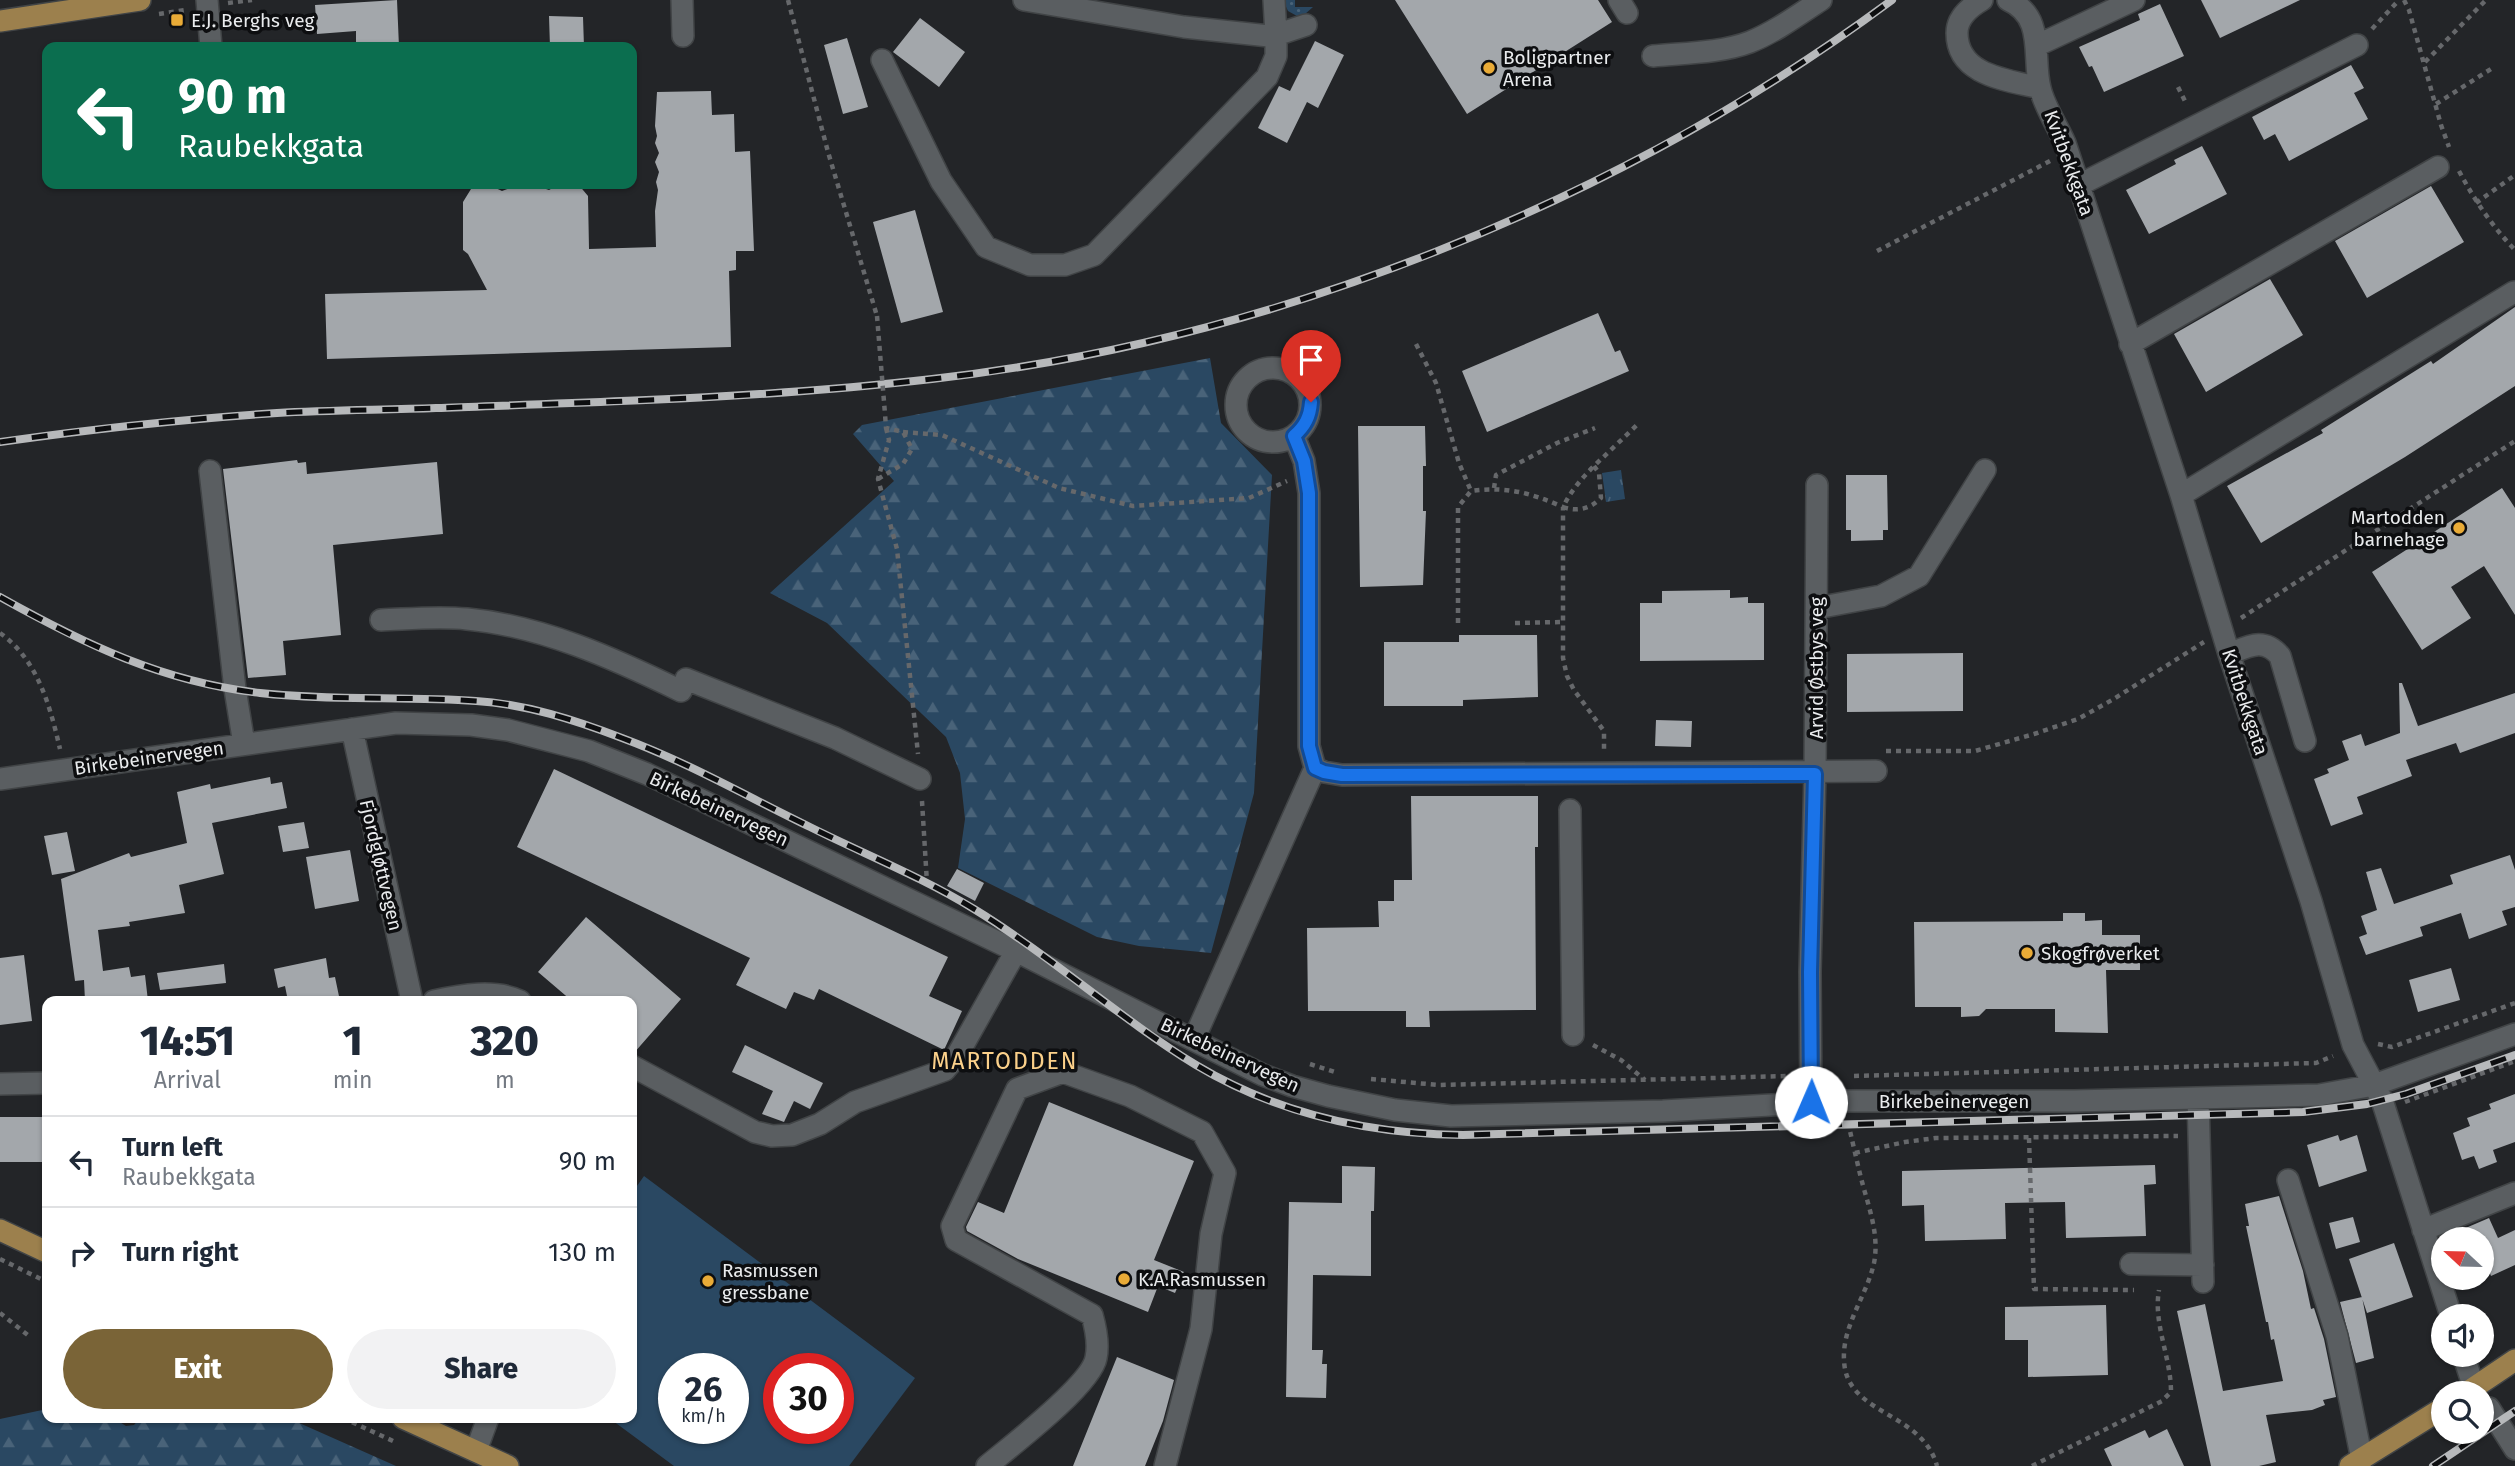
<!DOCTYPE html>
<html lang="en">
<head>
<meta charset="utf-8">
<style>
	:root { --surface:#fff; --page:#f2f2f3; --text:#1f2937; --muted:#747a83; --line:#e0e1e3; --accent:#7a6437 }
	body { margin:0; font-family:"Fira Sans",sans-serif; background:var(--page); color:var(--text); height:100vh; display:flex; flex-direction:column; font-size:26px; white-space:nowrap }
	* { box-sizing:border-box; margin:0 }
	p { font-size:23px; color:var(--muted) }
	.icon { flex:none; width:38px; height:38px; fill:none; stroke:currentColor; stroke-width:2; stroke-linecap:round; stroke-linejoin:round }
	.map { position:relative; flex:1; overflow:hidden }
	.sheet { position:absolute; left:42px; top:996px; width:595px; height:427px; display:flex; flex-direction:column; background:var(--surface); border-radius:14px; box-shadow:0 2px 5px #0004 }
	.sheet>* { flex:none }
	.banner { position:absolute; left:42px; top:42px; width:595px; height:147px; border-radius:14px; box-shadow:0 2px 5px #0004; background:#0b6e4f; color:#fff; overflow:hidden }
	.needle { width:46px; rotate:292deg }
	.tools { position:absolute; left:2431px; top:1227px; display:grid; gap:14px }
	.tools a { display:grid; place-items:center; width:63px; height:63px; border-radius:50%; background:var(--surface); box-shadow:0 2px 5px #0004; font-size:35px }
	.speed { position:absolute; left:658px; top:1353px; display:flex; gap:14px; font-size:35px; font-weight:700; text-align:center }
	.speed>* { display:grid; place-content:center; width:91px; height:91px; border-radius:50%; background:var(--surface); box-shadow:0 2px 5px #0004; line-height:1 }
	.speed small { font-size:18px; font-weight:400 }
	.speed .limit { border:10px solid #d22; background:#fff; color:#111 }
	.pin { position:absolute; display:grid; place-items:center; width:60px; height:60px; color:#fff; margin:-72px -30px; border-radius:50% 50% 50% 0; rotate:-45deg; box-shadow:0 0 7px #0007 }
	.pin .icon { rotate:45deg }
	.me { position:absolute; width:77px; margin:-38px; rotate:1deg; stroke-linejoin:round; filter:drop-shadow(0 0 5px #0008) }
	.turn { display:flex; align-items:center; gap:24px; height:147px; padding:0 21px; font-size:32px }
	.turn .icon { width:91px; height:91px; stroke-width:2.5 }
	.turn b { display:block; font-size:49px; line-height:60px }
	.eta { display:flex; justify-content:space-evenly; align-items:center; height:119px; text-align:center }
	.eta b { font-size:42px; font-weight:800; line-height:49px }
	.button { display:flex; gap:14px; margin-top:auto; padding:14px 21px }
	.button a { flex:1; height:80px; border-radius:42px; background:var(--accent); color:#fff; font-size:28px; font-weight:800; line-height:80px; text-align:center }
	.button a+a { background:var(--page); color:var(--text) }
	ul { padding:0; list-style:none }
	li { display:flex; align-items:center; gap:21px; height:91px; padding:0 21px; border-top:2px solid var(--line) }
	li div { flex:1 }
	li b { display:block; font-size:26px }
	li em { font-style:normal }
	.map>svg:first-child { display:block }
	.grass { fill:url(#grass-dots) }
	.forest { fill:url(#forest-firs) }
	.park { fill:url(#park-tufts) }
	.garden { fill:#2a4862; fill-rule:evenodd }
	.building { fill:#a3a7ab }
	.lines { fill:none; stroke-linecap:round; stroke-linejoin:round }
	.minor-casing { stroke:#414446; stroke-width:24 }
	.major-casing { stroke:#414446; stroke-width:24 }
	.path { stroke:#66686b; stroke-width:4.5; stroke-dasharray:5 5; stroke-linecap:butt }
	.minor { stroke:#5a5e61; stroke-width:21 }
	.major { stroke:#9c804d; stroke-width:21 }
	.rail-casing { stroke:#b7b9bb; stroke-width:8 }
	.rail { stroke:#0d0e10; stroke-width:5; stroke-dasharray:16; stroke-linecap:butt }
	.path-bridge { stroke:#66686b; stroke-width:4.5; stroke-dasharray:5 5; stroke-linecap:butt }
	.route-casing { stroke:#114b97; stroke-width:18 }
	.route { stroke:#1a73e8; stroke-width:12 }
	.poi-dot { fill:#e9ab37; stroke:#0d0e10; stroke-width:2.5 }
	.labels { text-anchor:middle; dominant-baseline:central; stroke-width:7; stroke-linejoin:round; paint-order:stroke }
	.poi-label { font-size:19px; fill:#e9ebed; stroke:#0d0e10; text-anchor:start }
	.street-label { font-size:19px; fill:#e9ebed; stroke:#0d0e10 }
	.quarter-label { font-size:23px; letter-spacing:2px; fill:#fbd08a; stroke:#0d0e10 }
</style>
</head>
<body>
<div class="map">
<svg width="2515" height="1466" viewBox="0 0 2515 1466">
	<defs>
		<pattern id="grass-dots" width="8" height="8" patternUnits="userSpaceOnUse" patternTransform="scale(1.75)"><rect width="8" height="8" fill="#2a4862"/><path d="M2 2h.1M6 6h.1" fill="none" stroke="#496379" stroke-width="1.8" stroke-linecap="round"/></pattern>
		<pattern id="forest-firs" width="22" height="20" patternUnits="userSpaceOnUse" patternTransform="scale(1.75)"><rect width="22" height="20" fill="#2a4862"/><path d="M5 1l3.5 6h-7zM16 11l3.5 6h-7z" fill="#496379"/></pattern>
		<pattern id="park-tufts" width="24" height="20" patternUnits="userSpaceOnUse" patternTransform="scale(1.75)"><rect width="24" height="20" fill="#2a4862"/><path d="M3 7l-1-3M5 7V3M7 7l1-3M15 17l-1-3M17 17v-4M19 17l1-3" fill="none" stroke="#496379"/></pattern>
	</defs>
	<rect width="100%" height="100%" fill="#232528"/>
	<!-- grass -->
	<path class="grass" d="M1283,0H1295V7H1313L1305,14L1297,16L1288,11Z"/>
	<!-- forest -->
	<path class="forest" d="M1210,358L1221,423L1272,475L1254,793L1211,953L1139,946L1097,937L958,868L965,819L960,773L946,737L827,623L770,593L894,481L853,434L862,425Z
		M47,1409V1418H113L126,1426L134,1425L140,1418H288L396,1466H0V1419Z"/>
	<!-- park -->
	<path class="park" d="M1621,470L1625,499L1606,502L1602,473Z"/>
	<!-- garden -->
	<path class="garden" d="M644,1176L915,1378L849,1466H674L609,1418H632V1193ZM674,1368H733V1428H674ZM779,1368H838V1428H779Z"/>
	<!-- building -->
	<path class="building" d="M397,0L399,47H356V31L317,34L315,5Z
		M1395,0H1598L1612,22L1467,114Z
		M2201,0H2300L2220,38Z
		M2160,4L2184,56L2104,92L2092,66L2089,67L2079,47L2140,20L2138,14Z
		M549,16L583,17L584,47H550Z
		M920,18L965,52L939,87L893,52Z
		M847,38L868,107L843,114L824,45Z
		M1315,41L1344,55L1318,108L1307,102L1287,143L1258,128L1279,86L1290,91Z
		M2351,65L2364,88L2354,93L2368,119L2289,161L2275,134L2264,140L2252,117Z
		M711,91L712,115L734,114L735,152L750,151L754,251H736V270L729,271L731,347L327,359L325,294L487,290L468,254L463,250V202L471,189L478,185L487,184L502,191L521,184H531L549,190L560,184H578L588,196L589,249L656,247L655,211L658,190L656,182L659,172L655,162L659,153L655,143L657,136L655,126L657,92Z
		M2202,146L2227,194L2149,234L2126,190L2176,164L2174,160Z
		M2431,186L2464,242L2367,298L2335,241Z
		M915,210L943,312L901,323L873,222Z
		M2270,279L2303,335L2206,392L2174,334Z
		M2515,307V386L2405,457L2261,543L2227,486L2323,433L2321,430L2431,361L2433,364Z
		M1598,313L1615,352L1620,350L1629,371L1487,432L1462,371Z
		M1358,426H1425L1426,466H1423V511H1426L1423,585L1360,587Z
		M297,460L298,463L306,462L307,474L437,462L443,534L333,545L341,635L283,641L286,675L248,678L223,469Z
		M1846,475H1887L1888,530H1883V540L1851,541V530H1846Z
		M2502,488L2515,508V615L2484,566L2451,587L2471,618L2422,650L2372,572Z
		M1730,590V598L1748,597V603H1764V660L1640,661V603H1662V591Z
		M1459,635H1537L1538,697L1463,700V706H1384V642H1459Z
		M1963,653V711L1847,712V654Z
		M2399,683H2402L2418,726L2515,693V733L2460,753L2456,743L2406,760L2412,776L2357,797L2363,814L2331,826L2314,779L2329,773L2327,769L2349,760L2342,741L2361,734L2365,746L2400,733Z
		M1656,720L1692,721L1691,747L1655,746Z
		M554,769L948,957L929,996L962,1011L944,1050L819,989L814,1000L794,992L786,1009L736,985L750,958L517,847Z
		M270,777L271,784L282,782L287,808L212,823L224,874L179,885L185,913L129,922L130,926L98,930L103,971L129,967L131,977L145,975L148,1001H85L84,980L75,981L61,879L129,853L131,857L187,843L177,792L210,784L211,789Z
		M1411,796H1538V847H1535L1536,1010L1429,1011L1430,1027H1406V1011H1308L1307,928L1379,927L1378,901H1394V880H1412Z
		M304,822L309,848L283,852L278,826Z
		M67,832L75,871L52,875L44,836Z
		M350,850L359,901L315,909L306,857Z
		M2510,855L2515,870V907L2502,911L2507,925L2469,939L2461,913L2420,927L2423,936L2366,955L2359,937L2367,934L2361,916L2377,910L2366,872L2381,868L2394,904L2453,884L2450,875Z
		M957,869L984,883L975,901L947,886Z
		M2063,913H2085V921L2102,920V935H2140V970H2106L2108,1033L2055,1032V1009H1986L1979,1016L1961,1017V1007H1915L1914,922L2063,921Z
		M586,917L681,999L634,1053H632V1001H572L538,972Z
		M24,955L32,1021L0,1025V958Z
		M326,958L329,978L335,977L340,1001H288L285,986L278,988L274,969Z
		M224,964L226,983L160,990L157,973Z
		M2451,968L2460,1000L2418,1012L2409,980Z
		M745,1045L823,1083L810,1109L794,1101L784,1122L762,1114L773,1091L732,1072Z
		M2515,1094V1142L2493,1150L2497,1162L2479,1169L2474,1156L2462,1160L2453,1133L2470,1126L2467,1118L2491,1109L2489,1104Z
		M1049,1102L1194,1161L1154,1260L1184,1272L1175,1293L1158,1286L1148,1312L1018,1259L967,1231L966,1227L978,1202L1004,1213Z
		M0,1117H47V1153H43V1162H0Z
		M2338,1135L2340,1141L2357,1135L2367,1171L2319,1187L2307,1145Z
		M2155,1165L2156,1184L2144,1185L2146,1236L2066,1238L2065,1202L2005,1203L2006,1239L1925,1241L1924,1205L1902,1206V1171Z
		M1342,1166L1375,1167L1374,1211H1371V1276L1313,1275L1312,1350H1323L1322,1364H1327L1326,1398L1286,1397L1289,1202L1342,1203Z
		M2279,1196L2303,1271L2311,1309L2314,1308L2324,1339L2336,1397L2323,1400L2325,1405L2312,1410L2266,1415L2276,1462L2259,1466H2211L2177,1311L2205,1304L2223,1391L2283,1381L2274,1339L2271,1340L2268,1322H2266L2246,1226H2249L2245,1204Z
		M2353,1217L2360,1242L2336,1249L2329,1223Z
		M2489,1218L2498,1238L2515,1230V1265L2491,1276L2482,1253V1239H2440Z
		M2394,1243L2413,1297L2367,1313L2349,1259Z
		M2362,1297L2374,1358L2356,1363L2340,1302Z
		M2106,1305L2108,1375L2028,1377V1340H2005V1307Z
		M1117,1357L1174,1380L1163,1421L1145,1466H1073Z
		M2167,1429L2184,1466H2112L2104,1449L2145,1430L2149,1438Z"/>
	<g class="lines">
		<!-- minor casing -->
		<g class="minor-casing">
			<path id="minor" d="M207,0L211,47
				M682,0L683,36
				M1024,0L1184,27L1269,36L1276,35L1274,0
				M1619,0L1627,13
				M1982,0C1970,7 1957,17 1957,33C1957,76 2008,80 2040,88
				M2008,0C2046,17 2032,57 2040,88C2044,106 2057,125 2065,143L2181,495L2229,654L2311,901L2353,1045L2382,1100L2451,1316
				M2038,45L2134,0
				M1653,56C1684,53 1721,53 1750,42C1775,32 1798,15 1821,0
				M882,60L941,181L986,247L1030,265H1065L1094,255L1267,77L1276,56V35L1306,25
				M2079,185L2357,45
				M2130,344L2438,167
				M1236 405a37 37 0 1 1 74 0a37 37 0 1 1-74 0Z
				M210,471L235,689L244,744
				M2181,495L2514,292
				M1817,608L1881,596L1919,576L1985,470
				M381,620C409,619 438,616 467,619C542,626 613,658 681,691
				M2229,654C2249,646 2264,637 2280,656L2305,741
				M686,679L835,738L920,779
				M352,729L412,1001
				M1315,768L1324,772L1342,775L1876,771
				M0,779L396,723L471,725L508,730L589,751L647,774L1016,951L1263,1075L1292,1086L1328,1096L1395,1110L1451,1116L1663,1111L1842,1101H2074L2319,1095L2374,1085L2515,1034
				M1570,810L1573,1035
				M434,1001C461,995 495,989 520,1001
				M1194,1039L1315,768L1309,746V493L1304,461L1294,436
				M632,1066L755,1132L772,1136L792,1135L820,1124L855,1102L945,1070L958,1054L1016,951
				M0,1084L47,1083
				M2198,1098L2203,1282
				M1811,1102L1810,972L1815,773L1817,485
				M2288,1180L2337,1336L2362,1460
				M2423,1230L2515,1193
				M2131,1264L2203,1265
				M2463,1354L2474,1388
				M2489,1408L2515,1449
				M476,1451L488,1418
				M987,1466C1011,1446 1091,1385 1096,1358C1099,1344 1096,1329 1092,1315L956,1240L952,1226L1017,1089L1063,1072L1130,1096L1202,1132L1225,1173L1211,1234L1201,1329L1165,1466"/>
		</g>
		<!-- major casing -->
		<g class="major-casing">
			<path id="major" d="M0,21L140,0
				M0,1230L47,1252
				M2466,1393L2515,1360
				M403,1418L508,1466
				M2350,1466L2443,1408"/>
		</g>
		<!-- path -->
		<path class="path" d="M788,0L828,152L877,316
			M2404,0L2409,10L2441,125L2449,147
			M228,3L252,0
			M159,14L185,10
			M2372,29L2399,0
			M2425,62L2486,0
			M2178,87L2187,105
			M2436,104L2494,67
			M2459,171C2475,201 2492,226 2515,250
			M2476,203L2515,175
			M1877,251L2050,161
			M1416,344L1436,383L1459,463L1471,491
			M886,428L889,440L878,479L897,549L918,754
			M903,432L942,435L1059,488L1133,506L1249,498L1287,481
			M1594,466L1599,473L1601,498C1590,509 1577,512 1563,507C1571,491 1581,479 1594,466L1638,424
			M878,479L903,464L912,449L903,432L886,428L885,414
			M1494,488L1496,475L1557,443L1595,428
			M2241,618L2515,441
			M1458,623V507L1471,491C1506,486 1531,493 1563,507V658L1567,676L1574,690L1604,731V752
			M1515,623L1562,622
			M0,633C38,660 50,706 60,749
			M1886,751H1975L2034,734L2078,719L2112,700L2204,642
			M922,801L927,883
			M2378,1044L2392,1047L2515,1003
			M1593,1045L1621,1060L1645,1080
			M1310,1064L1335,1072
			M1854,1076L2316,1063L2333,1056
			M1371,1079L1439,1085L1789,1076
			M2405,1102L2515,1061
			M1848,1122C1852,1140 1856,1157 1860,1174C1867,1203 1880,1233 1874,1263C1866,1299 1838,1330 1845,1369C1854,1415 1923,1414 1937,1466
			M2029,1138L2034,1289L2134,1290
			M1855,1153L1905,1142L1936,1138L2178,1136
			M0,1259L47,1282
			M0,1313L29,1336
			M343,1418L393,1441
			M2032,1466L2162,1401L2171,1392C2171,1357 2153,1324 2159,1290"/>
		<!-- minor -->
		<use href="#minor" class="minor"/>
		<!-- major -->
		<use href="#major" class="major"/>
		<!-- rail casing -->
		<g class="rail-casing">
			<path id="rail" d="M0,442C92,429 184,419 277,413C330,410 383,410 436,408C601,402 767,398 932,379C1271,341 1618,203 1892,0
				M0,597C84,644 163,682 260,693C332,701 404,696 476,701C526,704 575,720 622,738C687,762 748,797 810,827C864,854 922,877 974,909C1051,956 1119,1018 1196,1065C1278,1114 1368,1134 1463,1135L2303,1112L2367,1104L2406,1094L2515,1055
				M2433,1466L2515,1411"/>
		</g>
		<!-- rail -->
		<use href="#rail" class="rail"/>
		<!-- path-bridge -->
		<path class="path-bridge" d="M877,316L885,414"/>
	</g>
	<g class="lines">
		<!-- route casing -->
		<g class="route-casing">
			<path id="route" d="M1311,402C1310,417 1305,426 1294,436L1304,461L1309,493V746L1315,768L1324,772L1342,775L1815,774L1810,972L1811,1102"/>
		</g>
		<!-- route -->
		<use href="#route" class="route"/>
	</g>
	<!-- markers -->
	<g class="poi-dot">
		<rect x="170" y="13" width="14" height="14" rx="3.5"/>
		<circle cx="1489" cy="68" r="7"/>
		<circle cx="2459" cy="528" r="7"/>
		<circle cx="2027" cy="953" r="7"/>
		<circle cx="1124" cy="1279" r="7"/>
		<circle cx="708" cy="1281" r="7"/>
	</g>
	<g class="labels">
		<!-- poi labels -->
		<g class="poi-label">
			<text x="191" y="20">E.J. Berghs veg</text>
			<text x="1503" y="57">Boligpartner<tspan x="1503" dy="22">Arena</tspan></text>
			<text x="2445" y="517" text-anchor="end">Martodden<tspan x="2445" dy="22">barnehage</tspan></text>
			<text x="2041" y="953">Skogfrøverket</text>
			<text x="722" y="1270">Rasmussen<tspan x="722" dy="22">gressbane</tspan></text>
			<text x="1138" y="1279">K.A.Rasmussen</text>
		</g>
		<!-- street labels -->
		<g class="street-label">
			<text transform="translate(2069 163) rotate(70)">Kvitbekkgata</text>
			<text transform="translate(1816 668) rotate(-90)">Arvid Østbys veg</text>
			<text transform="translate(2245 702) rotate(72)">Kvitbekkgata</text>
			<text transform="translate(149 758) rotate(-8)">Birkebeinervegen</text>
			<text transform="translate(719 809) rotate(25)">Birkebeinervegen</text>
			<text transform="translate(381 865) rotate(77)">Fjordgløttvegen</text>
			<text transform="translate(1230 1055) rotate(25)">Birkebeinervegen</text>
			<text x="1954" y="1101">Birkebeinervegen</text>
		</g>
		<!-- quarter labels -->
		<g class="quarter-label">
			<text x="1005" y="1061">MARTODDEN</text>
		</g>
	</g>
</svg>
<div class="tools">
<a><svg class="needle" viewBox="-14 -14 28 28"><path d="M0-13l5 13h-10z" fill="#e53935"/><path d="M0 13l5-13h-10z" fill="#747a83"/></svg></a>
<a><svg class="icon" aria-label="sound" viewBox="0 0 24 24"><path d="M4 9h4l5-4v14l-5-4H4zM17 9q2 3 0 6"/></svg></a>
<a><svg class="icon" aria-label="search" viewBox="0 0 24 24"><circle cx="10" cy="10" r="6"/><path d="M15 15l6 6"/></svg></a>
</div>
<div class="speed"><div>26<small>km/h</small></div><div class="limit">30</div></div>
<div class="pin" style="left:1311px;top:402px;background:#d93025"><svg class="icon" aria-label="arrive" viewBox="0 0 24 24"><path d="M6 21V4h12l-3 4 3 4H6"/></svg></div>
<svg class="me" style="left:1811px;top:1102px" viewBox="-20 -20 40 40"><circle r="19" fill="#fff"/><path d="M0-13L10 11 0 6-10 11z" fill="#1a73e8"/></svg>
<div class="banner">
<div class="turn"><svg class="icon" aria-label="left" viewBox="0 0 24 24"><path d="M17 20v-9H6M10 6l-5 5 5 5"/></svg><div><b>90 m</b>Raubekkgata</div></div>
</div>
<section class="sheet">
<div class="eta">
<div><b>14:51</b><p>Arrival</p></div>
<div><b>1</b><p>min</p></div>
<div><b>320</b><p>m</p></div>
</div>
<ul>
<li><svg class="icon" aria-label="left" viewBox="0 0 24 24"><path d="M17 20v-9H6M10 6l-5 5 5 5"/></svg><div><b>Turn left</b><p>Raubekkgata</p></div><em>90 m</em></li>
<li><svg class="icon" aria-label="right" viewBox="0 0 24 24"><path d="M7 20v-9h11M14 6l5 5-5 5"/></svg><div><b>Turn right</b></div><em>130 m</em></li>
</ul>
<div class="button"><a>Exit</a><a>Share</a></div>
</section>
</div>
</body>
</html>
